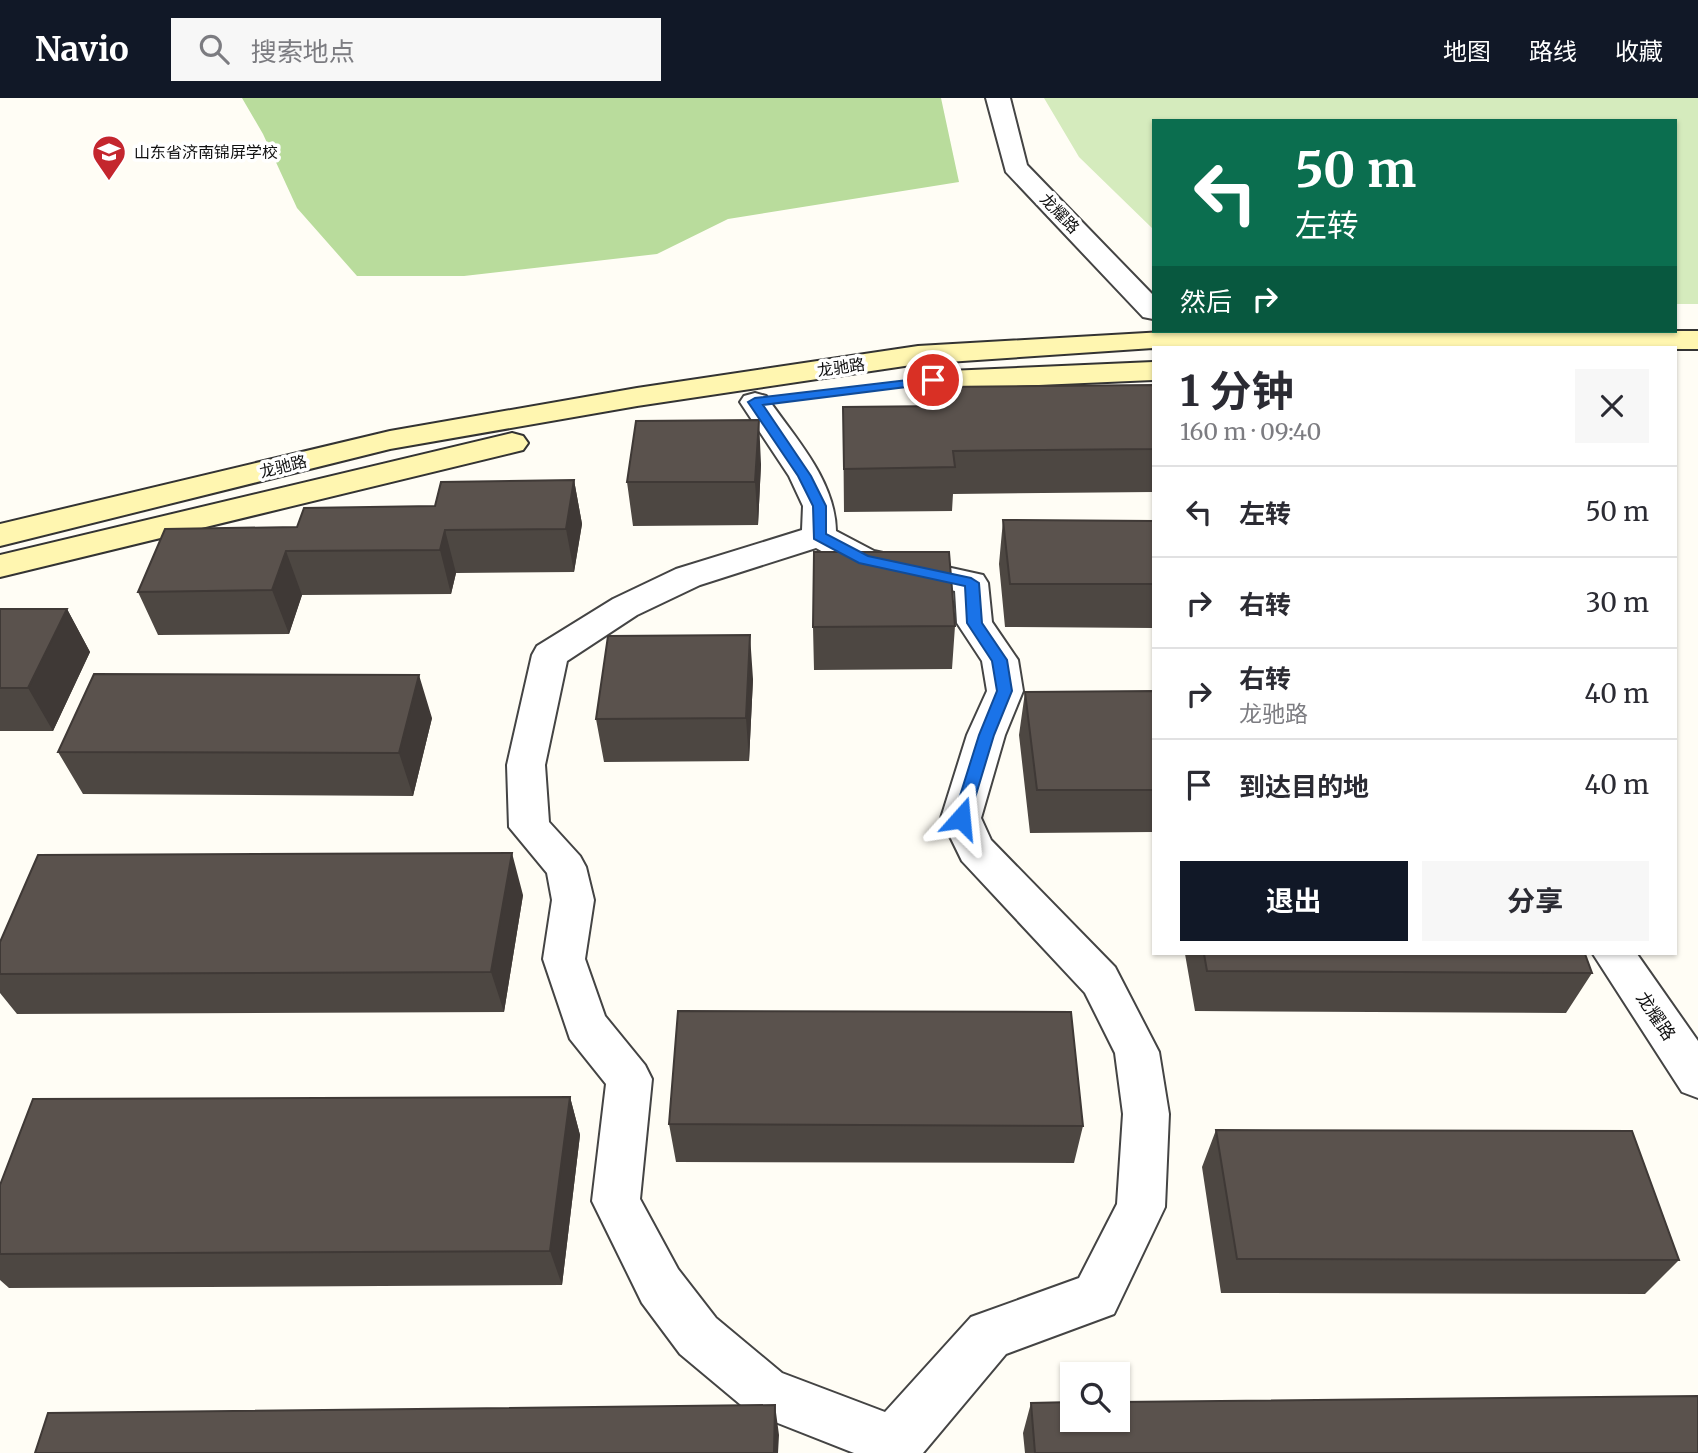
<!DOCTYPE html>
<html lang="zh">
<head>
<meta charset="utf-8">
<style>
	:root { --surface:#fff; --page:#f7f7f7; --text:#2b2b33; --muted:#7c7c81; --line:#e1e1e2; --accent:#111827 }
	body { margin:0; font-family:Merriweather,"Noto Sans SC",serif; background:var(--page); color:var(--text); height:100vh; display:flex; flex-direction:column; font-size:26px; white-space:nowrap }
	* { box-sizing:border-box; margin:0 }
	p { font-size:23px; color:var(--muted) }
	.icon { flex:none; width:38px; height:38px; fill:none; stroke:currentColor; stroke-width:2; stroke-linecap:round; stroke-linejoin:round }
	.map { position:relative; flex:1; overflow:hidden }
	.side { position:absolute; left:1152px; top:248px; width:525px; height:609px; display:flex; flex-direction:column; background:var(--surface); border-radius:0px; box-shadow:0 2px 5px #0004 }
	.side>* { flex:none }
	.banner { position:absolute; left:1152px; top:21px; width:525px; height:214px; border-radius:0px; box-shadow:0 2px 5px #0004; background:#0b6e4f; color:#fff; overflow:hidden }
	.fabs { position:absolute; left:1060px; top:1264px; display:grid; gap:14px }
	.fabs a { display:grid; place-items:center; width:70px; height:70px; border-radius:0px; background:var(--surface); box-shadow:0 2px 5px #0004; font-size:35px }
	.pin { position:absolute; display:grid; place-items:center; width:60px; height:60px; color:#fff; margin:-30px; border:4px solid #fff; border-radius:50%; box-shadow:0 2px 7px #0007 }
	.me { position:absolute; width:77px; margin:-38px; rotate:18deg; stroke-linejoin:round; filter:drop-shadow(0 0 5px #0008) }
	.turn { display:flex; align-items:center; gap:24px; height:147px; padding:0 28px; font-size:32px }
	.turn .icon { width:91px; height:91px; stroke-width:2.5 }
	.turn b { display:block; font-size:49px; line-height:60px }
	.then { display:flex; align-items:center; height:66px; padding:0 28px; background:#0003; gap:14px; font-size:26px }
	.round { display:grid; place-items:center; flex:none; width:74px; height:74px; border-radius:0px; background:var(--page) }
	.overview { display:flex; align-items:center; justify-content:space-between; height:119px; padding:0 28px }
	h1 { font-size:42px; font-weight:700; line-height:52px }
	.cta { display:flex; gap:14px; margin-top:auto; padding:14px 28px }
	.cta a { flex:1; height:80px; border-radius:0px; background:var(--accent); color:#fff; font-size:28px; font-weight:700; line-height:80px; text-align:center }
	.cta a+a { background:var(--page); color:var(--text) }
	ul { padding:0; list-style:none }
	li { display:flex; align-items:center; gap:21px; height:91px; padding:0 28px; border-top:2px solid var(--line) }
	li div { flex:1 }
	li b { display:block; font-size:26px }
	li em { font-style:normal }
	header { display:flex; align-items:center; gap:42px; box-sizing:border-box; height:98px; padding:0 35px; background:var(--accent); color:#fff }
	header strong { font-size:33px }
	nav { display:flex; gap:38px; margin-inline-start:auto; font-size:24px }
	.search { width:490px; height:63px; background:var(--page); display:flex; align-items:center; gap:18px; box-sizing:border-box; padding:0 24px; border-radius:0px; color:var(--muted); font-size:26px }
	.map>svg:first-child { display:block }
	.green { fill:#d5ebbd }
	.forest { fill:#b9dc9c }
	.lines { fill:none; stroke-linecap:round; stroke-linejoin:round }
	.minor-casing { stroke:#444; stroke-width:4 }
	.tertiary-casing { stroke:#444; stroke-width:4 }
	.secondary-casing { stroke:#333; stroke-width:4 }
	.minor { fill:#fff; fill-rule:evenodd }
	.tertiary { fill:#fff; fill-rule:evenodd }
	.secondary { fill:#fff6b0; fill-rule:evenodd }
	.wall { fill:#4d4742 }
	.shaded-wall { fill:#3f3936 }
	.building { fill:#5a524d; stroke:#3f3936; stroke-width:2 }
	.route { fill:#1a73e8; stroke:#114b97; stroke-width:2 }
	.labels { text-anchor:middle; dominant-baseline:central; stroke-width:7; stroke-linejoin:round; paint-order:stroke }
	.far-poi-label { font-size:16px; fill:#111; stroke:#fff; text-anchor:start }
	.far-street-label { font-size:16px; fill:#111; stroke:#fff }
	.street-label { font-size:18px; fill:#111; stroke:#fff }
</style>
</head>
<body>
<header>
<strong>Navio</strong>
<div class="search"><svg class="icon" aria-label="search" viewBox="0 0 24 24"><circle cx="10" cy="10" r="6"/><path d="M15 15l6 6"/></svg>搜索地点</div>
<nav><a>地图</a><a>路线</a><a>收藏</a></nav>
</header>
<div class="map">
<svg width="1698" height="1355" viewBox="0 0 1698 1355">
	<rect width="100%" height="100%" fill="#fffdf5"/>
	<!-- green -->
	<path class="green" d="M1044,0H1698V206H1675V23H1153V131L1079,59Z"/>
	<!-- forest -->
	<path class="forest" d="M242,0H941L959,84L728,121L657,156L464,178H357L297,110L263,36Z"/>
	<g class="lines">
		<!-- minor casing -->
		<g class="minor-casing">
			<path id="minor" d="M755,295L766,298C794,339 835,381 836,433L874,453L983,477L988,485L992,524L1018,562L1023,593L1005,637L981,720L991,742L1115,869L1159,954L1169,1016L1165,1109L1114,1216L1006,1256L923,1355H854L765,1320L747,1312L680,1256L642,1205L592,1103L606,986L570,941L543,861L552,802L547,775L509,729L507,667L532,557L537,548L613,501L676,471L802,432L803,408L789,378L740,304L744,298ZM816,450L852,470L955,493L957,525L982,563L987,593L967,637L941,720L962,763L1085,895L1115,955L1123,1016L1117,1106L1079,1180L971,1219L885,1314L782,1275L716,1220L678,1171L640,1101L652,981L645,967L605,918L585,861L594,802L586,769L580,758L549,724L545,667L567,563L637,517L700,487Z"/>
		</g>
		<!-- tertiary casing -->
		<g class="tertiary-casing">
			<path id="tertiary" d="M986,0H1010L1027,67L1153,197V221L1143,219L1006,74Z
				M1593,856H1637L1698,943V1000L1682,994Z"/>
		</g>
		<!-- secondary casing -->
		<g class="secondary-casing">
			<path id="secondary" d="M1181,233H1698V251L1153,250L918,266L637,308L390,351L0,448V426L390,333L637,290L918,248Z
				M1153,264V282L948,291L937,288L933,282L937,276L948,273Z
				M512,335L523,338L528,345L523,352L0,479V457Z"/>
		</g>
		<!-- minor -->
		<use href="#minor" class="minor"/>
		<!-- tertiary -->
		<use href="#tertiary" class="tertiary"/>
		<!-- secondary -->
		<use href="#secondary" class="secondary"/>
	</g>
	<!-- wall -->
	<path class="wall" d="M1153,287V394L953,396L952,413L844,414L843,309L941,308L942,289Z
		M761,366L758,427L633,428L627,384Z
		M574,382L582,426L574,474L456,475L451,496L302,497L289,536L158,537L138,494L297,429L435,408Z
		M1003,422L1153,423V530L1005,529L999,466Z
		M0,511H67L90,554L53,633H0Z
		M955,528L952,571L814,572L813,529Z
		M753,581L749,663L604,664L596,621Z
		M1153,593V734L1030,735L1019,637L1025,594Z
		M432,620L413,698L83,696L58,654Z
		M523,797L504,914L17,916L0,895V844Z
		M1185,856H1585L1592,875L1566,915L1195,913Z
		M570,999L580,1037L562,1187L9,1190L0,1182V1087Z
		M669,1026L1083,1028L1074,1065L676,1064Z
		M1216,1032L1679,1162L1645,1196L1221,1195L1202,1069Z
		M1031,1305L1698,1355H1025L1023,1335Z"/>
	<!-- shaded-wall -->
	<path class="shaded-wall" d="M759,322L761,366L758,427L755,384Z
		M574,382L582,426L574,474L566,431Z
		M445,432L456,475L451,496L440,452Z
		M286,453L302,497L289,536L272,492Z
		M67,511L90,554L53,633L28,590Z
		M750,537L753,581L749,663L746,620Z
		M419,577L432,620L413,698L399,655Z
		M512,755L523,797L504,914L491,874Z
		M570,999L580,1037L562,1187L550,1153Z
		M775,1307L779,1337L778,1355H774Z"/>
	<!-- building -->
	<path class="building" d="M1153,287V351L953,353L955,369L844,371L843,309L944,308L942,289Z
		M759,322L755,384H627L636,323Z
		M574,382L566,431L445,432L440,452L286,453L272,492L138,494L165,431L297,429L304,410L435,408L441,384Z
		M1003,422L1153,423V486H1010Z
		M814,454H949L955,528L813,529Z
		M0,511H67L28,590H0Z
		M750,537L746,620L596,621L608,538Z
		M94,576L419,577L399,655L58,654Z
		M1153,593V692H1037L1025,594Z
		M512,755L491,874L0,876V844L38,757Z
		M1204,856H1585L1592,875L1207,873Z
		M678,913L1071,914L1083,1028L669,1026Z
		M570,999L550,1153L0,1156V1087L33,1001Z
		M1216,1032L1632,1033L1679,1162L1237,1161Z
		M1698,1298V1355H1035L1031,1305L1073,1304V1321H1118V1304Z
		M775,1307L774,1355H35L48,1315Z"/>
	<!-- route -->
	<path class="route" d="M933,279L940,282L938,285L763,307L811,378L826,408V436L868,458L971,480L979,485L982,525L1007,562L1012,593L994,637L969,720L961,726L953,720L979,637L997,593L992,563L967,525L965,488L859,465L814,441L813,408L798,378L748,304L755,300Z"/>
	<!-- icons -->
	<defs>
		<g id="school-pin" transform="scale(1.75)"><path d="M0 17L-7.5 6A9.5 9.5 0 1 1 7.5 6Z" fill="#c4262e" stroke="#fff"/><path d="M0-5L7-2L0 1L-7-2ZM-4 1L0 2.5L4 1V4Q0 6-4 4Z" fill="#fff"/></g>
	</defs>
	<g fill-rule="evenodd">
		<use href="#school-pin" x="109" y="54"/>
	</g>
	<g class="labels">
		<!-- far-poi labels -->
		<g class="far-poi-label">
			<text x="134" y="54">山东省济南锦屏学校</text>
		</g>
		<!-- far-street labels -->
		<g class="far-street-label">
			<text transform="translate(1060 115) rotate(46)">龙耀路</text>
			<text transform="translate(841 269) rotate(-8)">龙驰路</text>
			<text transform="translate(283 368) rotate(-14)">龙驰路</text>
		</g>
		<!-- street labels -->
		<g class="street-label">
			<text transform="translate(1656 918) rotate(56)">龙耀路</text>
		</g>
	</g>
</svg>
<div class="fabs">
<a><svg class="icon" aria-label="search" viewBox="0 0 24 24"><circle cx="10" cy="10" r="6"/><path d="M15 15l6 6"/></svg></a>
</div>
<div class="pin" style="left:933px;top:282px;background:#d93025"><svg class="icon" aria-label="arrive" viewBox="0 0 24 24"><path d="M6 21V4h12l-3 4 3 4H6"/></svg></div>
<svg class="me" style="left:961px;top:720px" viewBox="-20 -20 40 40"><path d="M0-17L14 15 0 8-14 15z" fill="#1a73e8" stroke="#fff" stroke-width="4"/></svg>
<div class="banner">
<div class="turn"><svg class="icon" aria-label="left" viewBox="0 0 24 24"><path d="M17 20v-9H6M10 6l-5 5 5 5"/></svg><div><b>50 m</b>左转</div></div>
<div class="then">然后<svg class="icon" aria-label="right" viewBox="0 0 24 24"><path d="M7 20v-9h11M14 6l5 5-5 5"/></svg></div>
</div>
<section class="side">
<div class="overview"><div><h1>1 分钟</h1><p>160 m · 09:40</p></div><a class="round"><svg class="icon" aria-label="close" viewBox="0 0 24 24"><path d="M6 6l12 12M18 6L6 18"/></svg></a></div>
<ul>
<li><svg class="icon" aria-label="left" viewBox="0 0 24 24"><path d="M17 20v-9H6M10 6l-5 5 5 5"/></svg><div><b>左转</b></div><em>50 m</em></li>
<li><svg class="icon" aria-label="right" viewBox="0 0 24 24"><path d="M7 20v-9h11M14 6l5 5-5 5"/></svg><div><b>右转</b></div><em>30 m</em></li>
<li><svg class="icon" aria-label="right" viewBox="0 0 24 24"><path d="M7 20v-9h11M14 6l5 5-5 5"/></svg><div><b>右转</b><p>龙驰路</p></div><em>40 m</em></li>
<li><svg class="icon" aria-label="arrive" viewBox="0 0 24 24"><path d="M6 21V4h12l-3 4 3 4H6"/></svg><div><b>到达目的地</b></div><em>40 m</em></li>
</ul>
<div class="cta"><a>退出</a><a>分享</a></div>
</section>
</div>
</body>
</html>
